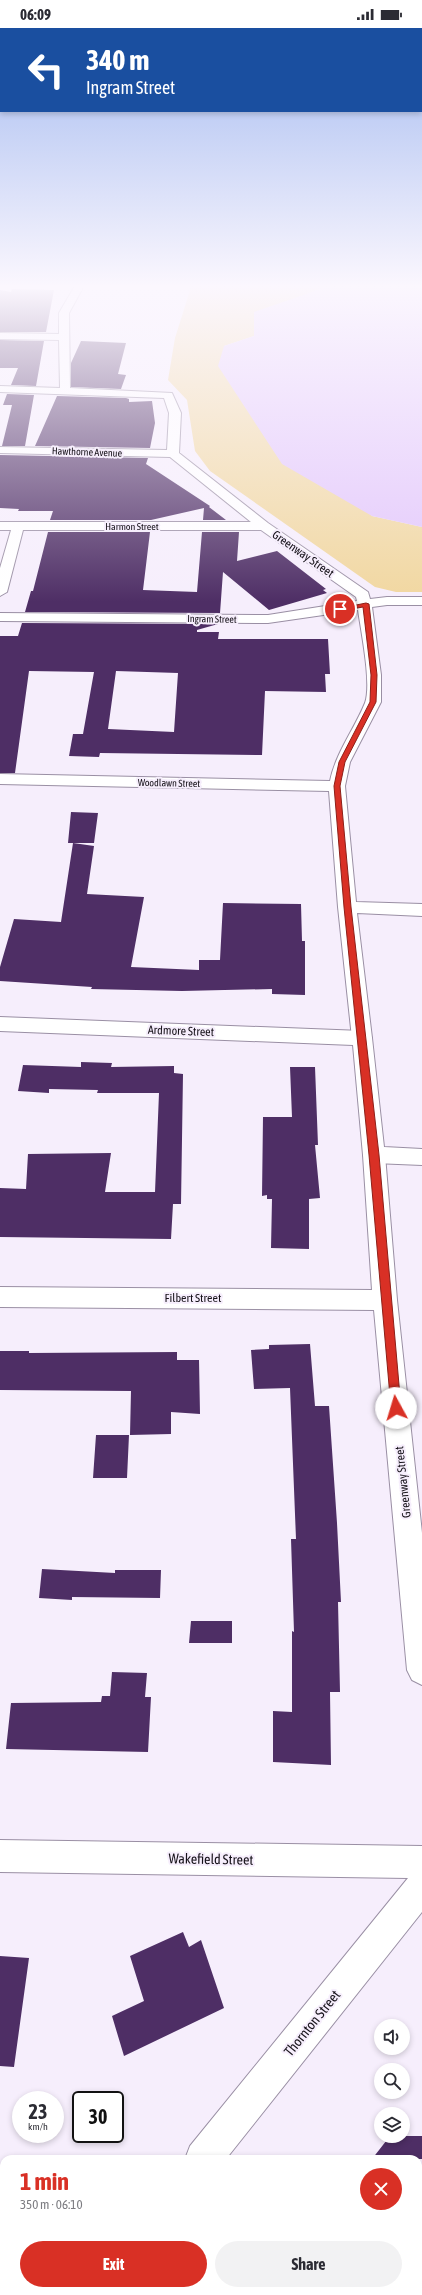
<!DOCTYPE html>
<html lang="en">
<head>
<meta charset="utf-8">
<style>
	:root { --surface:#fff; --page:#f2f2f3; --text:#2b2b33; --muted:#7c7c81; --accent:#d93025 }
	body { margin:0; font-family:"Asap Condensed",sans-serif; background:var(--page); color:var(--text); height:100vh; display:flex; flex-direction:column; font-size:15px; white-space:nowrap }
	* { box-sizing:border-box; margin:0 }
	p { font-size:13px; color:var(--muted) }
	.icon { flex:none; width:22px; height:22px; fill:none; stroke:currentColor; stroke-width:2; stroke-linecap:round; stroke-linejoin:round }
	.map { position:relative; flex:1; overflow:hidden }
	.sheet { position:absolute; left:0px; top:2127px; width:422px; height:140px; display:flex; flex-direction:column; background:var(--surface); border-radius:12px 12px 0 0; box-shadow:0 2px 6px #0003 }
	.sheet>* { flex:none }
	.top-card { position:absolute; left:0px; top:0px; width:422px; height:84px; box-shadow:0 2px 6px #0003; background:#1a4fa0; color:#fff; overflow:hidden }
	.controls { position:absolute; left:374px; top:1991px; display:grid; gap:8px }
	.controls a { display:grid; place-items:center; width:36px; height:36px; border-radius:50%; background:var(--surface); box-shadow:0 2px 6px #0003; font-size:20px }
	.speed { position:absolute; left:12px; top:2063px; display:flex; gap:8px; font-size:20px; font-weight:700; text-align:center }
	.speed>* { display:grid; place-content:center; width:52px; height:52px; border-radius:50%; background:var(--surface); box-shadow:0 2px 6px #0003; line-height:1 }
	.speed small { font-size:10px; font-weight:400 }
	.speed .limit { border:2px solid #111; border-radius:6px; background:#fff; color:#111 }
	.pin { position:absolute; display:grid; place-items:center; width:34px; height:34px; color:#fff; margin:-17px; border:2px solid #fff; border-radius:50%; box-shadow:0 1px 4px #0007 }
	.me { position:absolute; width:44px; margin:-22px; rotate:354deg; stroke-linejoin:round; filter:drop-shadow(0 0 3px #0008) }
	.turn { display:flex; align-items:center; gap:14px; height:84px; padding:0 20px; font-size:18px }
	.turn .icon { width:52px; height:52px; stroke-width:2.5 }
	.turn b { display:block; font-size:28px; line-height:34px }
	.round { display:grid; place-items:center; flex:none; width:42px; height:42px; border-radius:21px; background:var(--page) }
	.headline { display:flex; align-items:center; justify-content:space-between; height:68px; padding:0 20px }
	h1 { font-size:24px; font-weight:700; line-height:30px; color:var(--accent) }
	.action { display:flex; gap:8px; margin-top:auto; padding:8px 20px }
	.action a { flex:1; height:46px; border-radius:24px; background:var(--accent); color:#fff; font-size:16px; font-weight:700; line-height:46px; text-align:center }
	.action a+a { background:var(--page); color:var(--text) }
	.status { display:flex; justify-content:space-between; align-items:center; height:28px; padding:0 20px; background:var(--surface); direction:ltr }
	.status svg { height:11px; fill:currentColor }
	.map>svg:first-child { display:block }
	.green { fill:#f1d7a0 }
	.water { fill:#e2c6fb }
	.building { fill:#4e2e65; fill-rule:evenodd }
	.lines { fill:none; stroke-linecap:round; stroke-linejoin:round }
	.minor-casing { stroke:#9a8fa4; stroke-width:2 }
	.major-casing { stroke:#9a8fa4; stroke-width:2 }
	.minor { fill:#fff; fill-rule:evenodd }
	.major { fill:#fff; fill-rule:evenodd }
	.route { fill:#d93025; stroke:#8d1f18 }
	.labels { text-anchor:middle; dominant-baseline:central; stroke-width:4; stroke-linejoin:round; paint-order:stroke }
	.far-street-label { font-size:10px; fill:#161219; stroke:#f6eefc }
	.street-label { font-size:12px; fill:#161219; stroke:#f6eefc }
	.near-street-label { font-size:14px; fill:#161219; stroke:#f6eefc }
</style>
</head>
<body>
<div class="status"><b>06:09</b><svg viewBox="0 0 49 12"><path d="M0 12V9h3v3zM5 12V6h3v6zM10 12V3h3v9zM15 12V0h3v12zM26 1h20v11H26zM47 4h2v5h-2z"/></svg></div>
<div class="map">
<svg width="422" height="2267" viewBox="0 0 422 2267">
	<rect width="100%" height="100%" fill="#f6eefc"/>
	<!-- green -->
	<path class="green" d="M192,256H335L316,262L254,308L224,318L372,488L422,499V564H396L375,559L210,443L195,423L187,372L168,352L175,310Z"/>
	<!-- water -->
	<path class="water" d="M335,256H422V499L372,488L282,436L218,338L224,318L254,308V284Z"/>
	<!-- building -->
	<path class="building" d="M12,261L54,262L46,304H0V262L11,264Z
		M0,312L44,313L36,358L11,357L18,340H0Z
		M81,313L126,315L118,346L126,347L121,361L71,359V335Z
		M7,366L34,367L25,418H2L12,377H3Z
		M57,368L126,370L129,371V374L152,373L155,395L150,420L35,418Z
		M0,427L148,430L146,436L210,478L209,479L226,492H203L204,480L151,492H50L53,483H18L19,481L0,480Z
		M48,504H150L143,562L197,564L202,504H239L237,533L277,523L326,561L323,562L327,565L269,582L223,544L220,585L25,584L31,563H33Z
		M22,595L218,596L197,602V604H219L218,611H328L330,646H325L326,664L265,663L262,727L100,725L99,729L69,728L73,706H83L94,644L29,643L15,745H0V608H18ZM116,643L178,645L174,704L108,701Z
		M71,784L98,785L94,815H68Z
		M73,815L94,818L87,866L144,869L131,939L199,942V932H220L223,875L301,876L302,913H305V967L272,966V961L182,963L91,961L92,959L0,953V939L14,891L61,894Z
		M81,1034L112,1035L111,1039L174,1038V1045L183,1046L181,1176H173L171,1211L0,1209V1160L26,1161L28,1126L111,1125L105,1164H155L159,1065H97L98,1062L49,1061V1065L18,1063L23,1037L81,1039Z
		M290,1039H315L318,1117H315L320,1170L309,1171V1221L271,1220L272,1171H267V1167L262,1168L263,1089H292Z
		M310,1316L315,1378H329L337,1495L341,1574H338L340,1664H330L331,1737L273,1734V1683L292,1684V1603L294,1604L291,1511H296L290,1360L254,1361L251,1322L269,1321V1317Z
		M0,1323H29V1325L177,1324V1332H199L200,1386L171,1384V1406L130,1407L131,1363L0,1362Z
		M96,1407H129L127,1450H93Z
		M42,1541L115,1545V1542H161L160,1570L72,1569V1572L39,1570Z
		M191,1593H232V1615H189Z
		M112,1644L147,1645L145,1669H151L148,1724L6,1721L11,1675L101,1674L102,1668H110Z
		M183,1904L189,1919L201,1912L224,1980L124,2028L112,1988L144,1973L130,1928Z
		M0,1928L29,1930L14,2039L0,2038Z
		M390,2108H422V2131H372Z"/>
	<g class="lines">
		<!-- minor casing -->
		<g class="minor-casing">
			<path id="minor" d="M76,256H85L69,285L70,360L172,365L181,385L179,425L268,495L368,564L370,571L387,569H422V577H387L372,579L381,647V674L350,734L345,758L356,874L422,876V888L357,885L372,1010L369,1015L362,1017L355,1015L352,1010L338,879L329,763L0,756V746L330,753C336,724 354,702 365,675C372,656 361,603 358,582L268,595L0,593V585L268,587L357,573L356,569L261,502H23L7,564L0,568V540L11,502H0V494H251L170,429L0,425V419L167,422L169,385L164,370L0,364V358L60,360L59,312L0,311V305L59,306V285Z
				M374,1119L382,1121L385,1127L397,1272L422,1505V1657L412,1652L407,1642L374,1282L0,1279V1259L372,1262L363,1127L366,1121Z
				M0,1812L422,1818V1884L226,2131H185L190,2118L408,1850L0,1844Z
				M75,2263H115L114,2267H74Z"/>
		</g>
		<!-- major casing -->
		<g class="major-casing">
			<path id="major" d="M0,989L362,1003L369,1005L372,1010L384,1119L422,1121V1137L374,1135L366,1133L363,1127L353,1017L0,1003Z"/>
		</g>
		<!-- minor -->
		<use href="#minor" class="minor"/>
		<!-- major -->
		<use href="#major" class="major"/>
	</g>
	<!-- sky -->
	<linearGradient id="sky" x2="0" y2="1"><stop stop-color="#a5bbf0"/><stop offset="0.45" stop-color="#fbf7fe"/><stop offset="1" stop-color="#fbf7fe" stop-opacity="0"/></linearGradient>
	<rect width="422" height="574" fill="url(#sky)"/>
	<!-- route -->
	<path class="route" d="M366,575L369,576L377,647L376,674L345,734L340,758L351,879L379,1127L401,1380L396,1385L391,1380L369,1127L344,879L334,758L339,734L370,674L371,647L363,579L340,583L337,581Z"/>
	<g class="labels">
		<!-- far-street labels -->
		<g class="far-street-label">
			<text transform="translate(87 424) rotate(2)">Hawthorne Avenue</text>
			<text x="132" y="498">Harmon Street</text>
			<text transform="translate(212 591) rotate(1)">Ingram Street</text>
			<text transform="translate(169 755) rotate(1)">Woodlawn Street</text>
		</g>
		<!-- street labels -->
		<g class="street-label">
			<text transform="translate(303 526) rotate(35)">Greenway Street</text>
			<text transform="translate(181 1003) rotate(2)">Ardmore Street</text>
			<text x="193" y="1270">Filbert Street</text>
			<text transform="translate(403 1454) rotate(-96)">Greenway Street</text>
		</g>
		<!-- near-street labels -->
		<g class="near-street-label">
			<text transform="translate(211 1831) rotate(1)">Wakefield Street</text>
			<text transform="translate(312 1995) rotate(-51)">Thornton Street</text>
		</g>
	</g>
</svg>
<div class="controls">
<a><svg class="icon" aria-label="sound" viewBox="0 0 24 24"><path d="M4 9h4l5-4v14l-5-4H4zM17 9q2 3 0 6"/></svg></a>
<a><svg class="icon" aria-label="search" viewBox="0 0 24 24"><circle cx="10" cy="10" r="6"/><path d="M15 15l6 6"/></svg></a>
<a><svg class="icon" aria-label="layers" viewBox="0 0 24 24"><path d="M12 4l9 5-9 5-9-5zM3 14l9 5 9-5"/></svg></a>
</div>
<div class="speed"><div>23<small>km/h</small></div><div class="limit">30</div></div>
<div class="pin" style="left:340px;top:581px;background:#d93025"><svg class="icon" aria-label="arrive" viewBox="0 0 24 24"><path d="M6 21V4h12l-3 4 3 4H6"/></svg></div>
<svg class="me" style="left:396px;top:1380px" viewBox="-20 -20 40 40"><circle r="19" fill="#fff"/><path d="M0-13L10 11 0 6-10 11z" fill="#d93025"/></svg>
<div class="top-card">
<div class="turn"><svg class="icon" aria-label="left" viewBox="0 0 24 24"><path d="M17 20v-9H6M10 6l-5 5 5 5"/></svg><div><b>340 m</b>Ingram Street</div></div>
</div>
<section class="sheet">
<div class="headline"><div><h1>1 min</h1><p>350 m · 06:10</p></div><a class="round" style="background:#d93025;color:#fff"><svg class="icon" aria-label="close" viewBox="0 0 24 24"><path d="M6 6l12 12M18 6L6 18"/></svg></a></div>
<div class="action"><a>Exit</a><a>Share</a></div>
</section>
</div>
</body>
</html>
